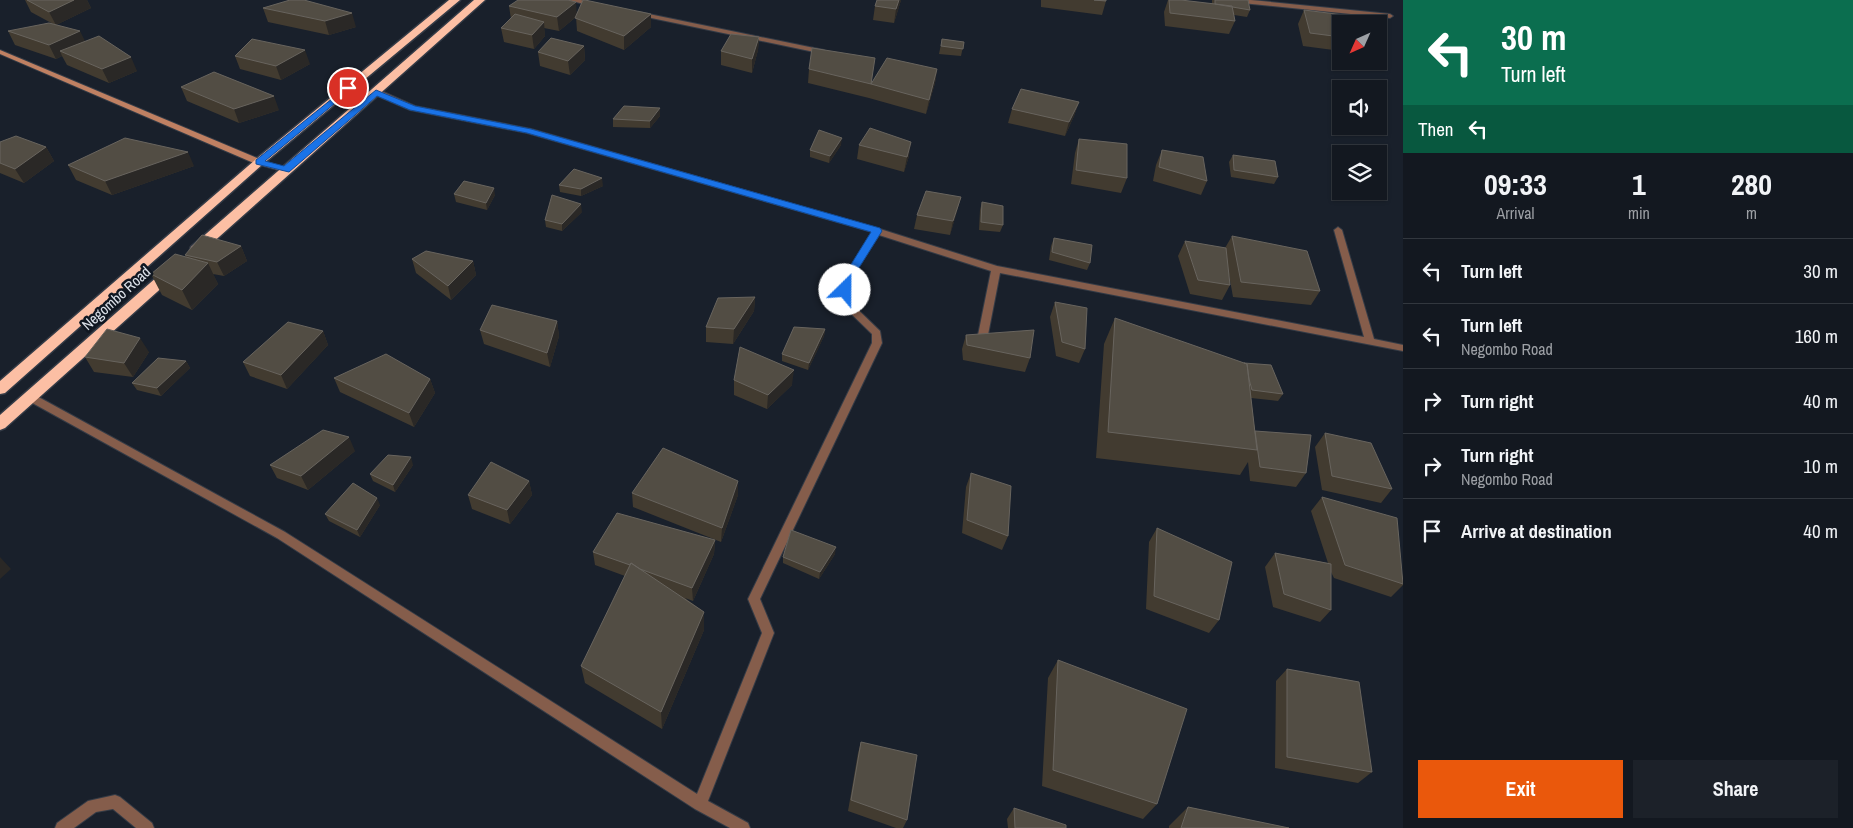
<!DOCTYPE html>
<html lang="en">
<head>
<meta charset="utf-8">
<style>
	:root { --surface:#131820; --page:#1c2129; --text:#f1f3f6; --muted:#9da0a5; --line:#32373e; --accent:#ea580c }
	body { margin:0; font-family:"Archivo Narrow",sans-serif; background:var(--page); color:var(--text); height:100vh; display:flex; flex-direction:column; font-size:19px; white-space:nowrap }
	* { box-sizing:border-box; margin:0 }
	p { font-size:16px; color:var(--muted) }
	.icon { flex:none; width:28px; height:28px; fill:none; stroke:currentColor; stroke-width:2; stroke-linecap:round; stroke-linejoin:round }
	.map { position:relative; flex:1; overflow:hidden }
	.sheet { display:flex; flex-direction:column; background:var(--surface); width:450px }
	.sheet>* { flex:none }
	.top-card { background:#0b6e4f; color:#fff; overflow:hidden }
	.needle { width:32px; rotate:225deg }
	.tools { position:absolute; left:1332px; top:15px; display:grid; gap:10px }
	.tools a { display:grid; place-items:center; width:55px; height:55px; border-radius:0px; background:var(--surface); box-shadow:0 1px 4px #0004,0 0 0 1px var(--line); font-size:25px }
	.pin { position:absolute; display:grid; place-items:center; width:42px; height:42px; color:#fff; margin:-21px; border:2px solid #fff; border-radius:50%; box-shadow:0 1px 5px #0007 }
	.me { position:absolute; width:55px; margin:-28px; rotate:23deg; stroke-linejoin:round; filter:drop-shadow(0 0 4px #0008) }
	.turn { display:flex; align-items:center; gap:18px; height:105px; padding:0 15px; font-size:22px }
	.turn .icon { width:65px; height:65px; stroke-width:2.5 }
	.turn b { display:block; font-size:35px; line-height:42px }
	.then { display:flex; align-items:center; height:48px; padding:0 15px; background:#0003; gap:10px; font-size:19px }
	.eta { display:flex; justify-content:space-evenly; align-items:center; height:85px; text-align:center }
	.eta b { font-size:30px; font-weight:800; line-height:35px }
	.primary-button { display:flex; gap:10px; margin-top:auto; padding:10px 15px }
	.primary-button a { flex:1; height:58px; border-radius:0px; background:var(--accent); color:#fff; font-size:20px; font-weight:800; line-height:58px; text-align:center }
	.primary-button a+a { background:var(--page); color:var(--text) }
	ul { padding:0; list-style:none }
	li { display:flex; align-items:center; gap:15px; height:65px; padding:0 15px; border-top:1px solid var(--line) }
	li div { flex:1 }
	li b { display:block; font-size:19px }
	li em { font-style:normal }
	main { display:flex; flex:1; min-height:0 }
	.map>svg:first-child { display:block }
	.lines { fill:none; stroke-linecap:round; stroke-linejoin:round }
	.street-casing { stroke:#343b46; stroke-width:2 }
	.secondary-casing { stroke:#343b46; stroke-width:2 }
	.highway-casing { stroke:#343b46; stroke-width:3 }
	.street { fill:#855d4b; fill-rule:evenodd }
	.secondary { fill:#bf8062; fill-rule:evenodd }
	.highway { fill:#fcbfa4; fill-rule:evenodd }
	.wall { fill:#423b30 }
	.shaded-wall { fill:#2a2826 }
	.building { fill:#524d44; stroke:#68645e }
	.route { fill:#1a73e8; stroke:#114b97 }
	.labels { text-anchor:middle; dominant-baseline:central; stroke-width:5; stroke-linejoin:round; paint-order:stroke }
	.street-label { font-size:15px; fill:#dde2ea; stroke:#101721 }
</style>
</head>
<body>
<main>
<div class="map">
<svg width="1403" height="828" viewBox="0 0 1403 828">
	<rect width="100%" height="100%" fill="#19202b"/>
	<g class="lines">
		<!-- street casing -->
		<g class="street-casing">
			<path id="street" d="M568,0H581L599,5L596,7Z
				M1229,0H1251L1390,14L1393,16L1390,18L1232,2Z
				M639,12L824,50L827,52L824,54L637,15V13Z
				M373,90H379L415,106L531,129L880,229L997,266L1364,337L1334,230L1338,227L1342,230L1374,339L1403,345V351L1000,273L986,345L981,348L976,345L991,271L879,235L851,279L848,300L880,331L882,343L760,599L774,633L708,801L748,823L750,828H730L695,809L277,538L27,400L25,397L27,394H33L285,532L697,794L762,633L748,599L872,343V334L838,301L843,279L872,232L527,133L410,110L373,94Z
				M115,795L120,797L152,823L154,828H136L113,809L96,812L74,828H55L57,823L88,801Z"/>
		</g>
		<!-- secondary casing -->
		<g class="secondary-casing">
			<path id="secondary" d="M0,50L262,160L290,170L286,172L256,164L0,54Z"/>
		</g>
		<!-- highway casing -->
		<g class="highway-casing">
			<path id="highway" d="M449,0H460L263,164L5,393L0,394V381L255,160Z
				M474,0H485L201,253H191L190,250L191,247Z
				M171,268L176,269L178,272L176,275L5,428L0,430V415L166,269Z"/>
		</g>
		<!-- street -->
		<use href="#street" class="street"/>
		<!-- secondary -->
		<use href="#secondary" class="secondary"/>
		<!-- highway -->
		<use href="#highway" class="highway"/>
	</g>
	<!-- wall -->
	<path class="wall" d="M25,0H87L91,8L56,25L137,71L109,83L67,65L62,56L56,59L15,45L8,31L55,25L31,12Z
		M877,0H901L894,23L873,20L875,6Z
		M1041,0H1106V1L1102,15L1041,7Z
		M1168,0H1181L1212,4V0H1248L1250,10L1247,17L1234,15L1235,21L1229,34L1165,26L1164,12Z
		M509,6L577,15L651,27L624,50L577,31L576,17L559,31L544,28L545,36L534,49L504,42L501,28L511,19Z
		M263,8L356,27L329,35L268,22Z
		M1304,10L1341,24V51L1303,46L1298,24Z
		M759,37L758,50L752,73L721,65V51Z
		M942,39L964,42L961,56L939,54Z
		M584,46L585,60L570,75L540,66L538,52Z
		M235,56L310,64L281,80L240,69Z
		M809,69L871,83L937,69L935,83L926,114L869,98L808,83Z
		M181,87L279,110L239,123L187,101Z
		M1079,102L1074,116L1065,136L1008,123L1012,109Z
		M660,116L650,128L613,127V119Z
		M1079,139L1127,178L1121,193L1071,184L1075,153Z
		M0,142L46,147L54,161L24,183L0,173Z
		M841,145L829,163L810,157V150Z
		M859,145L909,156L904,172L857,159Z
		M1162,150L1207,181L1201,195L1153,181L1156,165Z
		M1233,155L1278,177L1274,184L1231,177L1229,162Z
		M68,165L194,166L112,195L76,180Z
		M559,185L603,186L581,196L560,192Z
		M454,194L495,195L487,210L456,202Z
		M961,197L957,211L950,235L914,229L917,215Z
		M982,202L1003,225L1000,232L979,230L980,210Z
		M582,212L562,231L546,227L545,220Z
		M1232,236L1320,291L1311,305L1233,297L1228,269L1230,285L1222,300L1190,294L1178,256L1185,241L1225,248Z
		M1054,238L1090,263L1087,270L1049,260L1051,246Z
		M241,246L247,261L224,276L213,274L218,284L192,310L162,295L151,274L186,257L185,255Z
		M412,259L473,261L476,275L451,300L416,273Z
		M755,297L754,311L733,344L706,342V327Z
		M1055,302L1085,349L1079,363L1056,356L1050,317Z
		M1115,318L1283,394L1278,401L1251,398L1255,432L1306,473L1296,487L1250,481L1248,462L1240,475L1096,458L1104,344Z
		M557,321L559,336L550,367L484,344L480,330Z
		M825,329L824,336L808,370L782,361V354Z
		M323,331L328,345L287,389L250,376L243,362Z
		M966,335L1030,358L1025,372L963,360L962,349Z
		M149,352L133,377L94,372L85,357Z
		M186,361L190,368L161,396L137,390L132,383Z
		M334,378L430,379L435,393L414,427L340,392Z
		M734,380L792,385L767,409L734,395Z
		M1325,433L1392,489L1381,503L1322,490L1315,447Z
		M355,451L308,490L277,478L270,465Z
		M413,465L395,492L373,481L370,474Z
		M971,473L1008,536L1002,550L962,533L966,487Z
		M529,481L532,495L510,524L472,509L468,495Z
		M632,493L738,495L721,542L633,507Z
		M1322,497L1403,577V585L1391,597L1334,578L1331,572V610L1320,622L1273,607L1265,567L1275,553L1328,563L1311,511Z
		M380,505L360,537L329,521L325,514Z
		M1157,528L1219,620L1209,633L1146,609L1149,542Z
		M715,540L714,554L693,601L685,598L704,612V630L662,729L585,683L581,666L625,576L595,565L593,552Z
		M835,554L819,579L783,563V557Z
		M1058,660L1157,804L1143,819L1042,786L1048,678Z
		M1287,669L1372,772L1358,783L1275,768L1276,681Z
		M861,742L907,820L903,828H896L848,811L858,753Z
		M1188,807L1289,828H1169V826Z
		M1014,808L1066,828H1008L1007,819Z"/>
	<!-- shaded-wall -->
	<path class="shaded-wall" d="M74,0H87L91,8L56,25L49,12Z
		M899,0H901L894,23L896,9Z
		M576,2L577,16L559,31L557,17Z
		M352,13L356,27L329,35L325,21Z
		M651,14V27L624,50V36Z
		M544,22L545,36L534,49L532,35Z
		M80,31L87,45L60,51L62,56L56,59L49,45Z
		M759,37L758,50L752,73V59Z
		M584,46L585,60L570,75L568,61Z
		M305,50L310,64L281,80L276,66Z
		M131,57L137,71L109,83L102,69Z
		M937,69L935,83L926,114L929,100Z
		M274,96L279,110L239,123L234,109Z
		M1079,102L1074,116L1065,136L1069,122Z
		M660,108V116L650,128V121Z
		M842,138L841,145L829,163L830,156Z
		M911,142L909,156L904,172L907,157Z
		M46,147L54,161L24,183L15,169Z
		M188,152L194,166L112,195L105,181Z
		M602,178L603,186L581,196V189Z
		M494,188L495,195L487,210L486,203Z
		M961,197L957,211L950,235L953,221Z
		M581,204L582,212L562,231V224Z
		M241,246L247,261L224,276L217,262Z
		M473,261L476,275L451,300L448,286Z
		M208,263L218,284L192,310L182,290Z
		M755,297L754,311L733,344L734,329Z
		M557,321L559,336L550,367L547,353Z
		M825,329L824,336L808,370L809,363Z
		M323,331L328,345L287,389L281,375Z
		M140,338L149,352L133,377L124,363Z
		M186,361L190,368L161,396L157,388Z
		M794,370L792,385L767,409L768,395Z
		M430,379L435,393L414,427L409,413Z
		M349,437L355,451L308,490L301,476Z
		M411,457L413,465L395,492L393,485Z
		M529,481L532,495L510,524L507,510Z
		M738,481V495L721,542L722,528Z
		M377,498L380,505L360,537L357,530Z
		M715,540L714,554L693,601L692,588Z
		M836,547L835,554L819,579L820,572Z
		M0,557L11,569L0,579Z
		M704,612V630L662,729L661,712Z"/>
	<!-- building -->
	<path class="building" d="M27,0H74L49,12Z
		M290,0H304L352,13L325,21L263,8Z
		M518,0H568L576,2L557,17L509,6Z
		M583,0H585L651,14L624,36L575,18Z
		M877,0H899L896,9L875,6Z
		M1094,0H1106V1Z
		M1169,0H1181L1232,6L1235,21L1170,13Z
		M1215,0H1248L1250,10L1215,4Z
		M1304,10L1352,16L1354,24H1341V37L1310,33Z
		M515,14L544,22L532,35L501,28Z
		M49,23L80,31L49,45L8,31Z
		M731,34L759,37L752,59L721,51Z
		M99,36L131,57L102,69L60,51Z
		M551,38L584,46L568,61L538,52Z
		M252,39L305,50L276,66L235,56Z
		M942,39L964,42L963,49L941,46Z
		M812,48L875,58L871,84L887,58L937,69L929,100L871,84L809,69Z
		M214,72L274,96L234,109L181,87Z
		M1021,89L1079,102L1069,122L1012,109Z
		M624,106L660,108L650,121L613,119Z
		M870,128L911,142L907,157L859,145Z
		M819,130L842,138L830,156L810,150Z
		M16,136L46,147L15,169L0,163V142Z
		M125,138L188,152L105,181L68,165Z
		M1079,139L1127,144V178L1076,170Z
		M1162,150L1203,157L1207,181L1159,167Z
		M1233,155L1275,161L1278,177L1234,170Z
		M574,169L602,178L581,189L559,185Z
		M464,181L494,188L486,203L454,194Z
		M926,191L961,197L953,221L917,215Z
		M552,195L581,204L562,224L545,220Z
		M982,202L1003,206V225L981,222Z
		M202,235L241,246L217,262L185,255Z
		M1232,236L1307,251L1320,291L1241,282Z
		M1054,238L1092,245L1090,263L1052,252Z
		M1185,241L1226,248L1230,285L1198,280Z
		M426,251L473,261L448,286L412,259Z
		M175,254L208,263L182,290L151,274Z
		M755,297L734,329L706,327L718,298Z
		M1055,302L1087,308L1085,349L1062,342Z
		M492,305L557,321L547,353L480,330Z
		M1115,318L1247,364L1257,450L1108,432Z
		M288,322L323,331L281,375L243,362Z
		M794,327L825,329L809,363L782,354Z
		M107,329L140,338L124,363L85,357Z
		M1034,330L1030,358L967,345L966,335Z
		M740,347L794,370L768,395L734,380Z
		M386,354L430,379L409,413L334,378Z
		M158,358L186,361L157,388L132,383Z
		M1244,363L1271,365L1283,394L1252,390L1249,379L1247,364Z
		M323,430L349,437L301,476L270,465Z
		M1255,431L1311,435L1306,473L1260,467Z
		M1325,433L1371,443L1392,489L1332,476Z
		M663,448L738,481L722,528L632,493Z
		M388,455L411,457L393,485L370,474Z
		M491,462L529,481L507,510L468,495Z
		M971,473L1011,486L1008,536L967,520Z
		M353,483L377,498L357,530L325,514Z
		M1322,497L1397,518L1403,584L1345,565Z
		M617,513L715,540L692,588L640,569L631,563L630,565L593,552Z
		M1157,528L1232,562L1219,620L1154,596Z
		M791,530L836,547L820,572L783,557Z
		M1275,553L1331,564V610L1284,594Z
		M631,563L704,612L661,712L581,666Z
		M1058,660L1187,709L1157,804L1053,770Z
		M1287,669L1359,682L1372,772L1287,757Z
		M861,742L917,755L907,820L851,800Z
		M1188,807L1289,828H1181Z
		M1014,808L1066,825V828H1015Z"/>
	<!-- route -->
	<path class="route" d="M348,86L353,88L351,90L265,161L284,166L376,90L415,106L531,129L880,228L882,231L852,279L850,290L845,293L840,290L842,279L871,232L527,133L410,110L377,96L289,172L256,164V160Z"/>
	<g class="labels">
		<!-- street labels -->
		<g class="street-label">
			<text transform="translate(116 298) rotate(-42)">Negombo Road</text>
		</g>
	</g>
</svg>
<div class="tools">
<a><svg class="needle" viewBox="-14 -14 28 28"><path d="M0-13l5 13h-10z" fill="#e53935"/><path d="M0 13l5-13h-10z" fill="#9da0a5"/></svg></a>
<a><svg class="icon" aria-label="sound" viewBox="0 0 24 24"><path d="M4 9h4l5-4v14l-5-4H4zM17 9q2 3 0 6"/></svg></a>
<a><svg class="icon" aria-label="layers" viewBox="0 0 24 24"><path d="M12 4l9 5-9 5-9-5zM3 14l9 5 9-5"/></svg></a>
</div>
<div class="pin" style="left:348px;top:88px;background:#d93025"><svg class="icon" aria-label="arrive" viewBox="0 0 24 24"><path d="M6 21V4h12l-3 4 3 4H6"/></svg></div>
<svg class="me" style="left:845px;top:290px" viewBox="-20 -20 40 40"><circle r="19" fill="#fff"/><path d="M0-13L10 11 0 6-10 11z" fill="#1a73e8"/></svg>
</div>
<section class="sheet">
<div class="top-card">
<div class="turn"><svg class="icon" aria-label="left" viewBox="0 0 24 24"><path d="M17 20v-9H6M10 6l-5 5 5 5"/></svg><div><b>30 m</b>Turn left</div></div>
<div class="then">Then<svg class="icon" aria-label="left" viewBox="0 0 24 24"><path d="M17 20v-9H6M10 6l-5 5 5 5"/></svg></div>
</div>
<div class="eta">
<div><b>09:33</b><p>Arrival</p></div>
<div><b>1</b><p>min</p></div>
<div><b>280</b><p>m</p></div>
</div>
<ul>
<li><svg class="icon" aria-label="left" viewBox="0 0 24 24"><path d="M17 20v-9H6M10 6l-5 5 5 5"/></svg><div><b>Turn left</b></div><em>30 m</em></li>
<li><svg class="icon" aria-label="left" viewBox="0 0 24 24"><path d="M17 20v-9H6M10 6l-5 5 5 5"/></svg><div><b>Turn left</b><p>Negombo Road</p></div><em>160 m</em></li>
<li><svg class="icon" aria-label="right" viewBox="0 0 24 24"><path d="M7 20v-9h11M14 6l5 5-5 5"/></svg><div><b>Turn right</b></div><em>40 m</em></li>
<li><svg class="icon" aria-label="right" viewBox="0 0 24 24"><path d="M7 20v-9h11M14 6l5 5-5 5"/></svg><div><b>Turn right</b><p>Negombo Road</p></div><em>10 m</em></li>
<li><svg class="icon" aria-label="arrive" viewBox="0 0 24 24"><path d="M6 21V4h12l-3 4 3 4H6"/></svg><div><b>Arrive at destination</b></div><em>40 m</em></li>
</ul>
<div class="primary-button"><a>Exit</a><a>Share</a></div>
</section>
</main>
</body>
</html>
